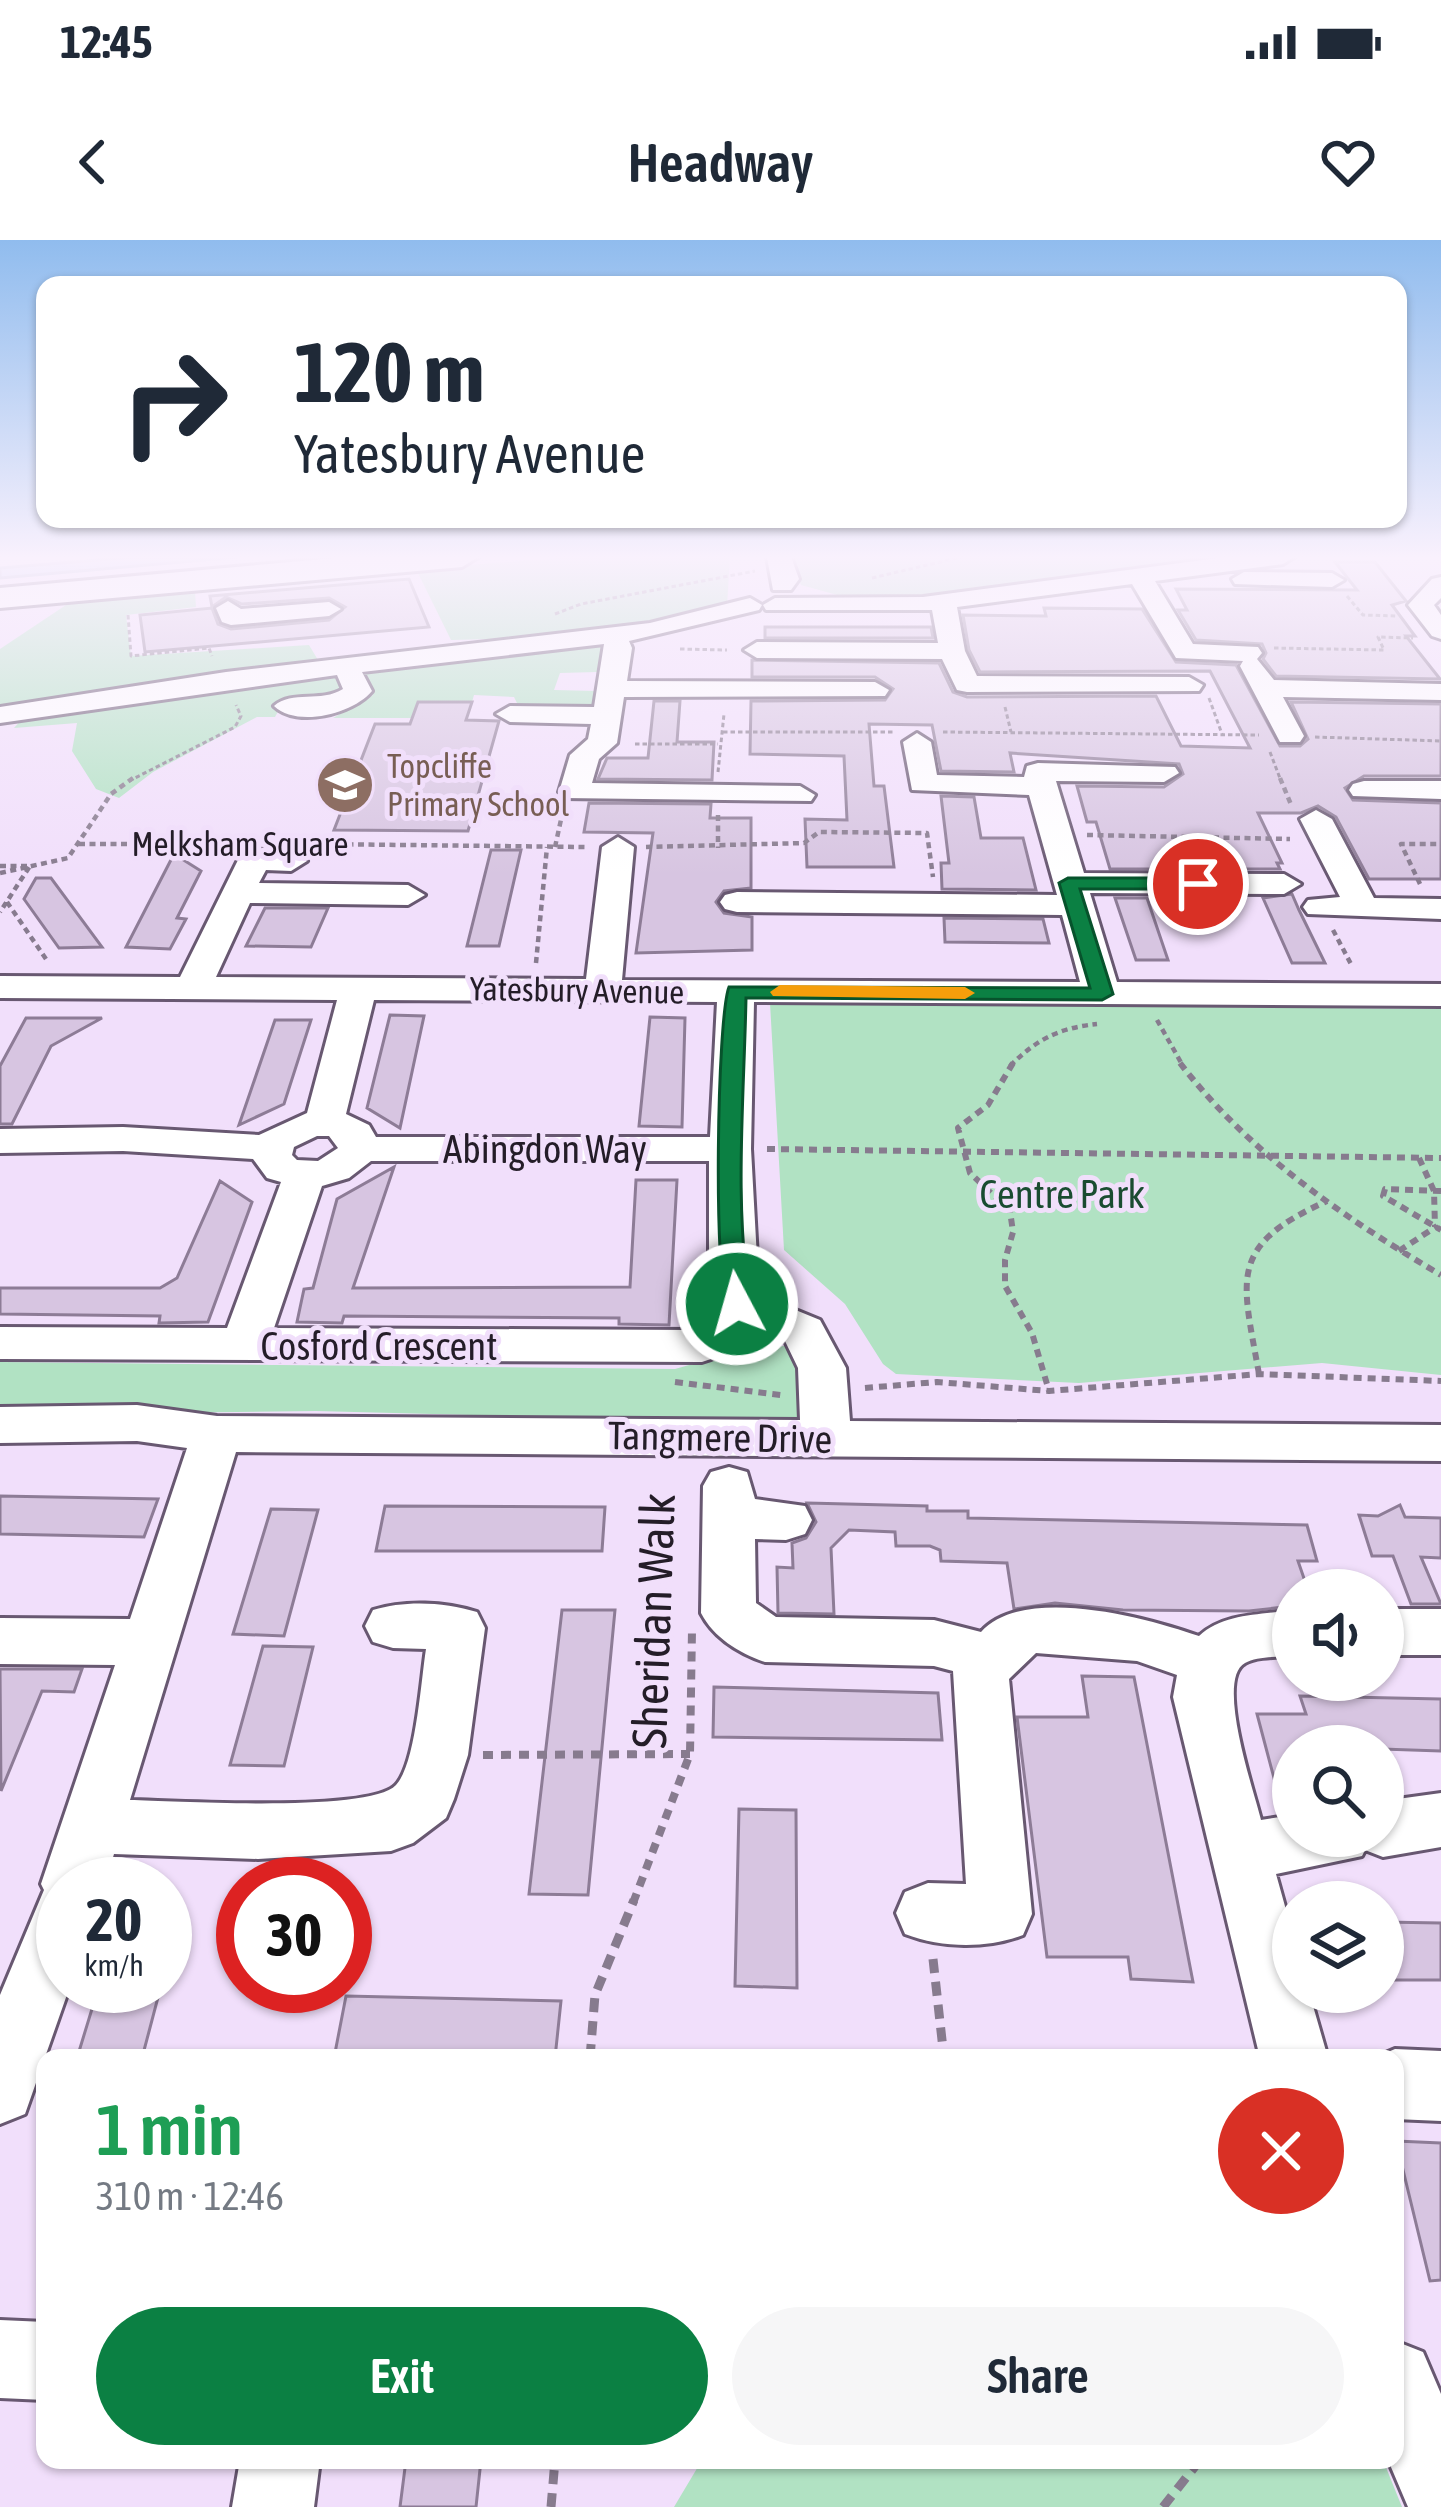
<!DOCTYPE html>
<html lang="en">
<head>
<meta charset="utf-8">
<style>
	:root { --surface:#fff; --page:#f6f6f7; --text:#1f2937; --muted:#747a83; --accent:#0b8043 }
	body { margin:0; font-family:"Asap Condensed",sans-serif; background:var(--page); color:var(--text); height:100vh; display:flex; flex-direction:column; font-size:45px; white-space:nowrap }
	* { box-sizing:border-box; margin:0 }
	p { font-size:39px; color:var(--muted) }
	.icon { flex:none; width:66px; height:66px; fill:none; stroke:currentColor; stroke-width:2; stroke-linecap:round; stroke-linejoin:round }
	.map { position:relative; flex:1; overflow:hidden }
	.drawer { position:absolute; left:36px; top:1809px; width:1368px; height:420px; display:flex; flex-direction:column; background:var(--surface); border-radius:24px; box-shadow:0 3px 9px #0004 }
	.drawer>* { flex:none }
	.guide { position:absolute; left:36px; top:36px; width:1371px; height:252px; border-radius:24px; box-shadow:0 3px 9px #0004; background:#fff; color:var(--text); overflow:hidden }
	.buttons { position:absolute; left:1272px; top:1329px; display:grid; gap:24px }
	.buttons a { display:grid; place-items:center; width:132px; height:132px; border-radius:50%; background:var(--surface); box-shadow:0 3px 9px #0004; font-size:60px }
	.speed { position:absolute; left:36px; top:1617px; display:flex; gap:24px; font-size:60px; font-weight:700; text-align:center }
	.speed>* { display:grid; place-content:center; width:156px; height:156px; border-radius:50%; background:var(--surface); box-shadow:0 3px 9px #0004; line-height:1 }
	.speed small { font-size:30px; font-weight:400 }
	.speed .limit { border:18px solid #d22; background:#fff; color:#111 }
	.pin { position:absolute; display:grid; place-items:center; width:102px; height:102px; color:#fff; margin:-51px; border:6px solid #fff; border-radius:50%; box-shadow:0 3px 12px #0007 }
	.me { position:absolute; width:132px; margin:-66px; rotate:354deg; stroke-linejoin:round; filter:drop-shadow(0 0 9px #0008) }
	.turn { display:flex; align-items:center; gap:42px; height:252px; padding:0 60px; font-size:54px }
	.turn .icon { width:156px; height:156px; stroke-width:2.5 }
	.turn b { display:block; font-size:84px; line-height:102px }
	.round { display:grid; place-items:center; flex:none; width:126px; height:126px; border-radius:63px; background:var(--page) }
	.headline { display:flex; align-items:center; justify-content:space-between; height:204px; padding:0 60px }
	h1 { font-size:72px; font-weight:600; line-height:90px; color:#1e9e55 }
	.cta { display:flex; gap:24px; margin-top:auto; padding:24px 60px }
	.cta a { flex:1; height:138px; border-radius:72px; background:var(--accent); color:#fff; font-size:48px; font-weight:600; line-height:138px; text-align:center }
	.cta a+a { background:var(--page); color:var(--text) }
	.status { display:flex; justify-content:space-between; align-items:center; height:84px; padding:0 60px; background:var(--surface); direction:ltr }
	.status svg { height:33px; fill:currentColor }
	header { display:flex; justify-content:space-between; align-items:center; height:156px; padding:0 60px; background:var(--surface); font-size:54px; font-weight:600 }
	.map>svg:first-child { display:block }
	.green { fill:#b1e2c3 }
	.water { fill:#adc9f6; stroke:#8495b8; stroke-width:3 }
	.building { fill:#d7c5e1; stroke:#8d7c96; stroke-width:3 }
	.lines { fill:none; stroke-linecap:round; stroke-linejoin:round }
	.minor-casing { stroke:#685871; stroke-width:6 }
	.highway-casing { stroke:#685871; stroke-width:6 }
	.path-far4 { stroke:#877b8e; stroke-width:3; stroke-dasharray:4.5 3; stroke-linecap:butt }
	.path-far3 { stroke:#877b8e; stroke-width:4.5; stroke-dasharray:6 4.5; stroke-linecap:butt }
	.path-far2 { stroke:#877b8e; stroke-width:6; stroke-dasharray:8 6; stroke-linecap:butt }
	.path-far1 { stroke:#877b8e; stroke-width:8; stroke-dasharray:10 8; stroke-linecap:butt }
	.path { stroke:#877b8e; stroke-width:9; stroke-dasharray:14 9; stroke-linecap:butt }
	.minor { fill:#fff; fill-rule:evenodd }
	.highway { fill:#fff; fill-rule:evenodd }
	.route { fill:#0b8043; stroke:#07532c; stroke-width:3 }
	.slow { fill:#f59e0b }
	.labels { text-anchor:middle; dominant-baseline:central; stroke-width:10; stroke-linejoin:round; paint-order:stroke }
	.far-education-label { font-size:33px; fill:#785e54; stroke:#f1dffb; text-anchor:start }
	.far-street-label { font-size:33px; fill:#241d28; stroke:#f1dffb }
	.street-label { font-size:39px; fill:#241d28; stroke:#f1dffb }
	.park-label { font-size:39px; fill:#1a4c31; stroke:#f1dffb }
	.near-street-label { font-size:48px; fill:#241d28; stroke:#f1dffb }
</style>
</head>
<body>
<div class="status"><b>12:45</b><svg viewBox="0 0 49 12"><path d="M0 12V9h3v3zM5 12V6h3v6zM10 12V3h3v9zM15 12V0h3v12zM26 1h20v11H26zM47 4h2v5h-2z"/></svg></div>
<header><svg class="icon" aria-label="back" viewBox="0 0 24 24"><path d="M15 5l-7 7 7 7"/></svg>Headway<svg class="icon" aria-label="heart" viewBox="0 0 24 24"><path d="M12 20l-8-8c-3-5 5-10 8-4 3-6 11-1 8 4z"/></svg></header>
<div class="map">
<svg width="1441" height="2267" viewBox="0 0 1441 2267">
	<rect width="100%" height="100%" fill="#f1dffb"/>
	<!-- green -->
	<path class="green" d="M573,317H730L727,366C641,397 542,398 451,400L416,329Z
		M790,317H1261L904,360L859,361L801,345Z
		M195,351L196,367L126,375L131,416L309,405L318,420L0,467V409L69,363Z
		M603,403L597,432L560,433L554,450L597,451L596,467L520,469L514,457L474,455L472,462H418L412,478H333L373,455L365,447L362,432L372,427Z
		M339,433L348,451L314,463L285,459L275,477H257L153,532L119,558L96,549L72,511L77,483L14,488L23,478L49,473Z
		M770,763L1441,769V1135L1322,1123L1079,1143L896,1134L883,1124L845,1064L784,1010Z
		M786,1106L807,1117V1175L790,1183L316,1171L0,1175V1122L675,1129L753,1107Z
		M702,2220H1383L1402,2267H674Z"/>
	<!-- water -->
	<path class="water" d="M134,317H238L0,338V328Z"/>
	<!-- building -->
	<path class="building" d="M1335,322H1375L1406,361L1392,365L1415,396H1406L1440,439L1276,436L1263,419L1266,413L1262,404L1196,400L1178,370H1187L1176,349L1357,350Z
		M409,339L429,387L145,412L140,375L212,368L218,384L231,389L329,380L345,367L329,358L242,364L226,357L212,367L210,356Z
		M1044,368L1142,369L1176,422L1236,425L1280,506H1300L1308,499L1291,462L1441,464V536H1364L1345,548L1353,560L1441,563V639H1369L1336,577L1318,566L1301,573H1258L1282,623H1277L1280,629H1110L1096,582H1087L1077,546L1164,547L1183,534L1179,524L1010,513L1014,532L941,531L932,485L869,484L874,546H884L894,627H807L805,579L847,580L844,516L750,514L751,461L885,460L893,449L875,437H752V420L939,423L953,452L967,457L1156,456L1181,506L1250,508L1210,431L980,432L969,410L963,375L1046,376Z
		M765,387H931L933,398H765Z
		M654,461H680L677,502H714L712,540L598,539L607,518H648Z
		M418,462H472L466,480L499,481L468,591L334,590L375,484H410Z
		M941,556L974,557L981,598H1023L1036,650L942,649L941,623H949Z
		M589,563L711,564L710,578H751V648L724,651L716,662L724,673L752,677V710L636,713L653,593L584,592Z
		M491,610H521L499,706H467Z
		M174,614L201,631L177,678L186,679L170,709L126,707Z
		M36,638H51L102,707L59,708L24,659Z
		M1292,654L1299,670L1325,723H1292L1263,658Z
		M1115,658H1147L1168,720H1136Z
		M265,668H328L311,707L246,706Z
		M944,678L1043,679L1049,703L945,702Z
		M390,775L424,776L400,888L367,868Z
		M650,777L685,778L682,887L639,886Z
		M26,778H102L51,806L12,884H0V826Z
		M275,780H311L284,864L239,885Z
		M394,927L353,1048L630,1047L636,940H677L669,1085L619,1084V1078L344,1076L342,1083L297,1082L304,1049L313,1048L337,959Z
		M220,941L252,962L208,1082L159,1083L160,1076L0,1074V1048H160L177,1038Z
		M0,1256L158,1259L144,1297L0,1294Z
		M807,1263L927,1266V1271H968V1278L1307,1285L1317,1321H1298L1308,1350H1293V1366L1249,1371L1123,1370L1055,1363L1014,1369L1007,1323L941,1321L940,1310L930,1306H896L895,1292L849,1290L831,1308L834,1374L778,1373L777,1327L793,1328L792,1303L806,1298L816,1282Z
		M1400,1265L1405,1277L1441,1278V1318L1421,1317L1441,1364H1411L1393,1316H1372L1359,1275L1378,1276Z
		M385,1266L605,1267L602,1311H376Z
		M271,1269L318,1270L284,1396L233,1394Z
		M562,1370H615L588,1655L529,1654Z
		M263,1406L313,1407L284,1526L230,1525Z
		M0,1429H82L74,1452L42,1451L1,1551Z
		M1082,1436L1134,1437L1193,1742L1131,1739L1128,1717H1047L1017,1477H1088Z
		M714,1447L938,1453L942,1500L713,1497Z
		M1300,1456L1441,1459V1511L1293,1506V1571L1283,1572L1257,1474H1306Z
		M739,1569L796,1570L797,1748L735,1746Z
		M1383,1682L1441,1683V1740H1383Z
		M99,1746H161L142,1818H77Z
		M346,1756L561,1761L555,1818H334Z
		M1396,1901L1441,1903V2040L1430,2041Z
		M406,2220H481L476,2267H400Z"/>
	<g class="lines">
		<!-- minor casing -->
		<g class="minor-casing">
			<path id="minor" d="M767,317H791L799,339L791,350H773Z
				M1226,317H1294L1283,324L1155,341L1193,404L1258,407L1262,413L1257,419L1274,440L1441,444V460L1283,457L1304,496L1300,502H1280L1240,426L1243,421L1176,418L1132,344L957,367L965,411L977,436L1189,437L1203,445L1199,451L967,452L957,450L942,419L757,418L744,410L757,402L938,403L932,370H766L763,365L775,358L923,357Z
				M1244,332L1332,333L1344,340L1332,347L1235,344L1232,339Z
				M1441,337V358L1434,365L1441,375V399L1432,396L1408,365L1432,339Z
				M750,358L762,365L759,370L629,401L632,408L627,441L875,442L889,450L885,456L624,457L617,503L599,519L592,543L800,546L815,555L811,561L563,558L559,552L570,515L588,499L591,484L510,482L496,474L510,466L594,467L604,404L362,432L372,451C353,474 297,488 274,466C292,450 321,463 343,449L337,435L0,483V467L226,432L650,383Z
				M228,361L241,369L329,362L341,369L329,376L231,385L222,382L216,368Z
				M917,493L931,502L937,535L1024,537L1027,526L1038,523L1175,527L1179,533L1164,542L1056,541L1084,633L1284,634L1301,644L1284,654L1090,653L1117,742L1441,744V766L754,762L751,909L759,1055L820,1080L846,1128L850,1181L1441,1185V1221L236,1212L130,1560C177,1561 370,1573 396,1545C416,1524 421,1440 426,1409L393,1408L373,1402L365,1386L373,1370C405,1360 445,1362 477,1372L485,1388L468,1515L454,1559L446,1578L413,1603L391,1611L258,1619L114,1614L105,1644H63V1746H70L25,1874L0,1884V1755L44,1650L41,1644L115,1425L0,1424V1378L130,1379L187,1208L137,1201L0,1203V1167L137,1165L217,1176L800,1180L798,1128L785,1101L751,1087C740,1106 722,1116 702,1122L0,1119V1087L227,1088L281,942L267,938L253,919L123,911L0,913V889L123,887L259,895L307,873L337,760L0,758V736L180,737L238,620C253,605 292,606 307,621L291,631L266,630L259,643L408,645L425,655L408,665L250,663L216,737L586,739L602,607L618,597L634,607L622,740L1080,742L1062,675L737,672L725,669L720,662L725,655L737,652L1057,655L1029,555L912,550L903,502ZM374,760L717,762L710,897H376L369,885L346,874ZM317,896H329L338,908L318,921L297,920L292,915L294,907ZM371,921H709V1024L714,1064L708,1079L692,1090L274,1088L322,946L349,938Z
				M1364,541H1441V559L1353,556L1349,550L1353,544Z
				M1316,570L1332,579L1374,658L1441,659V679L1308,674L1303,667L1308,660L1340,657L1300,579Z
				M729,1227L747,1232L755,1259L805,1266L812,1280L805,1294L786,1300L755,1299L756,1363L776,1377L934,1380L981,1392C1024,1344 1147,1378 1199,1396C1224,1373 1261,1375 1293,1370V1416C1279,1417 1257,1416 1245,1423C1215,1439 1254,1551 1261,1580L1293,1575V1596H1383V1561L1441,1553V1607L1383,1617L1365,1610L1362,1616L1276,1634L1293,1695V1752H1309L1328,1818H1260L1173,1457L1177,1435L1137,1421L1036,1413L1009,1439L1032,1674L1023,1695C987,1709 941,1708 905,1694L896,1673L905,1652L928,1643L966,1644L953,1431L934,1426L765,1422C739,1413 714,1398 701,1373L703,1246L711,1232Z
				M1383,1369H1441V1415H1383Z
				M1395,1809L1441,1811V1881L1395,1879V1818H1374Z
				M0,2080L45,2082V2160L0,2158Z
				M1395,2101L1423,2112L1441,2154V2267H1408L1388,2220H1395Z
				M240,2220H320L314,2267H232Z"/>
		</g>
		<!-- highway casing -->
		<g class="highway-casing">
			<path id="highway" d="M347,317H478L462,327L0,368V348Z"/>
		</g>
		<!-- path-far4 -->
		<path class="path-far4" d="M872,338L961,317
			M1347,356L1363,375L1397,376
			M555,374L581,364L755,331
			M128,375L131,416L209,408L212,416
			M1274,408L1384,410L1378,397L1413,398
			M680,409L727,410
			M1209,458L1222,494
			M1005,467L1011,492
			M723,492H893
			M943,492L1259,495
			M1315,497L1441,501
			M635,504H718
			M1270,512L1281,541
			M718,532L724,474
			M129,541L235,487L241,476L236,465"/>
		<!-- path-far3 -->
		<path class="path-far3" d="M1280,538L1292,567
			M718,575V608
			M1087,595L1290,599
			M79,604H231
			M316,604L585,607
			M555,607L562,575
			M646,607L804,603L819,592L927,593L933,637
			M0,626H30L0,672
			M0,633L68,618L111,554L133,538
			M1420,644L1401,604H1441
			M7,662L46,719
			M1333,690L1352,726
			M536,723L547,607
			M1157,780L1183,826
			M1010,826C1037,799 1059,788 1097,784"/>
		<!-- path-far2 -->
		<path class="path-far2" d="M1013,823L988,865L958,888L970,933L1010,971L1013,992L1005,1020V1046L1032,1093L1049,1151
			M1180,823C1250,914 1343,977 1441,1035
			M767,909L1441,918
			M1419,918L1434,951L1435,987
			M1441,951L1385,949L1383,956L1441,990
			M1399,1011L1437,986
			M1259,1134C1242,1038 1227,1006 1327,961
			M675,1142L781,1155
			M865,1148L937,1142L1049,1151L1259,1134L1441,1141"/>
		<!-- path-far1 -->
		<path class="path-far1" d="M483,1515L690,1514
			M633,1663L690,1514L692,1390"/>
		<!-- path -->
		<path class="path" d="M933,1719L944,1818
			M590,1818L595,1755L634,1660
			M551,2267L555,2220
			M1163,2267L1200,2220"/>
		<!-- minor -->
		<use href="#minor" class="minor"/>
		<!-- highway -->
		<use href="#highway" class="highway"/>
	</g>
	<!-- sky -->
	<linearGradient id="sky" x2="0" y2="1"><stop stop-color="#90bcee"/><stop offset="0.5" stop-color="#f9f1fd"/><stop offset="1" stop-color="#f9f1fd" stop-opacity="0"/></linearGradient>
	<rect width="1441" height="635" fill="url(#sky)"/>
	<!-- route -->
	<path class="route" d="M1068,638H1198L1207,644L1198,649H1080L1113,754L1102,760L746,758C744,859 734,964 750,1064L737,1072L728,1070C713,1041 717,778 729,747L1090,748L1059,643Z"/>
	<!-- slow -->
	<path class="slow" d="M780,745L965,747L975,753L965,759L773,756L770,752Z"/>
	<!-- icons -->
	<defs>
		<g id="school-disc" transform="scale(3)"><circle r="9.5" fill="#8d6e63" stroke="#f1dffb"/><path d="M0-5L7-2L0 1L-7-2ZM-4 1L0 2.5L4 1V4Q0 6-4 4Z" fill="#fff"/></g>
	</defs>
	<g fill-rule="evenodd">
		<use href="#school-disc" x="345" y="545"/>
	</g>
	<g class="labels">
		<!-- far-education labels -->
		<g class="far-education-label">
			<text x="387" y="526">Topcliffe<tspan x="387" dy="38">Primary School</tspan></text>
		</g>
		<!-- far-street labels -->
		<g class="far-street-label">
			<text x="240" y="604">Melksham Square</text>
			<text transform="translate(577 750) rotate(1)">Yatesbury Avenue</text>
		</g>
		<!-- street labels -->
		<g class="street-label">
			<text x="545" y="909">Abingdon Way</text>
			<text x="379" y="1106">Cosford Crescent</text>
			<text transform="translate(720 1197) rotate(1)">Tangmere Drive</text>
		</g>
		<!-- park labels -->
		<g class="park-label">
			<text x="1062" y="954">Centre Park</text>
		</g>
		<!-- near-street labels -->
		<g class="near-street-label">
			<text transform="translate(653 1381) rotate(-88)">Sheridan Walk</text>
		</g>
	</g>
</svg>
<div class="buttons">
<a><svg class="icon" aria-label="sound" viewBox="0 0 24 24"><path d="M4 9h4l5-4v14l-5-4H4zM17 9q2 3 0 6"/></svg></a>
<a><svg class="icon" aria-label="search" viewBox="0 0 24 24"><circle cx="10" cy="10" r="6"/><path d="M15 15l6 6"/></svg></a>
<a><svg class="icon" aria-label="layers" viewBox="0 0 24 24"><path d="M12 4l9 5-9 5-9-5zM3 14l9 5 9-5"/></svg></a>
</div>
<div class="speed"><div>20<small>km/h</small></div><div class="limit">30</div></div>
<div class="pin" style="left:1198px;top:644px;background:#d93025"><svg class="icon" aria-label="arrive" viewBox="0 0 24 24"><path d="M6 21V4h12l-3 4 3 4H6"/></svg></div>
<svg class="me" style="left:737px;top:1064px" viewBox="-20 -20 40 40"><circle r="17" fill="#0b8043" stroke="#fff" stroke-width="3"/><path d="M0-11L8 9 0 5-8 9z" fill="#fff"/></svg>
<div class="guide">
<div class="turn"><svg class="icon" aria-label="right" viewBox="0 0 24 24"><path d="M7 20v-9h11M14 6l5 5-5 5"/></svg><div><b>120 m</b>Yatesbury Avenue</div></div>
</div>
<section class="drawer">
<div class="headline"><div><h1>1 min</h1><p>310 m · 12:46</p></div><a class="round" style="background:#d93025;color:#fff"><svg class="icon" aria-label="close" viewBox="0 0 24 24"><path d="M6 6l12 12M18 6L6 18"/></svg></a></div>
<div class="cta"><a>Exit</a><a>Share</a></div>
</section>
</div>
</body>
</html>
